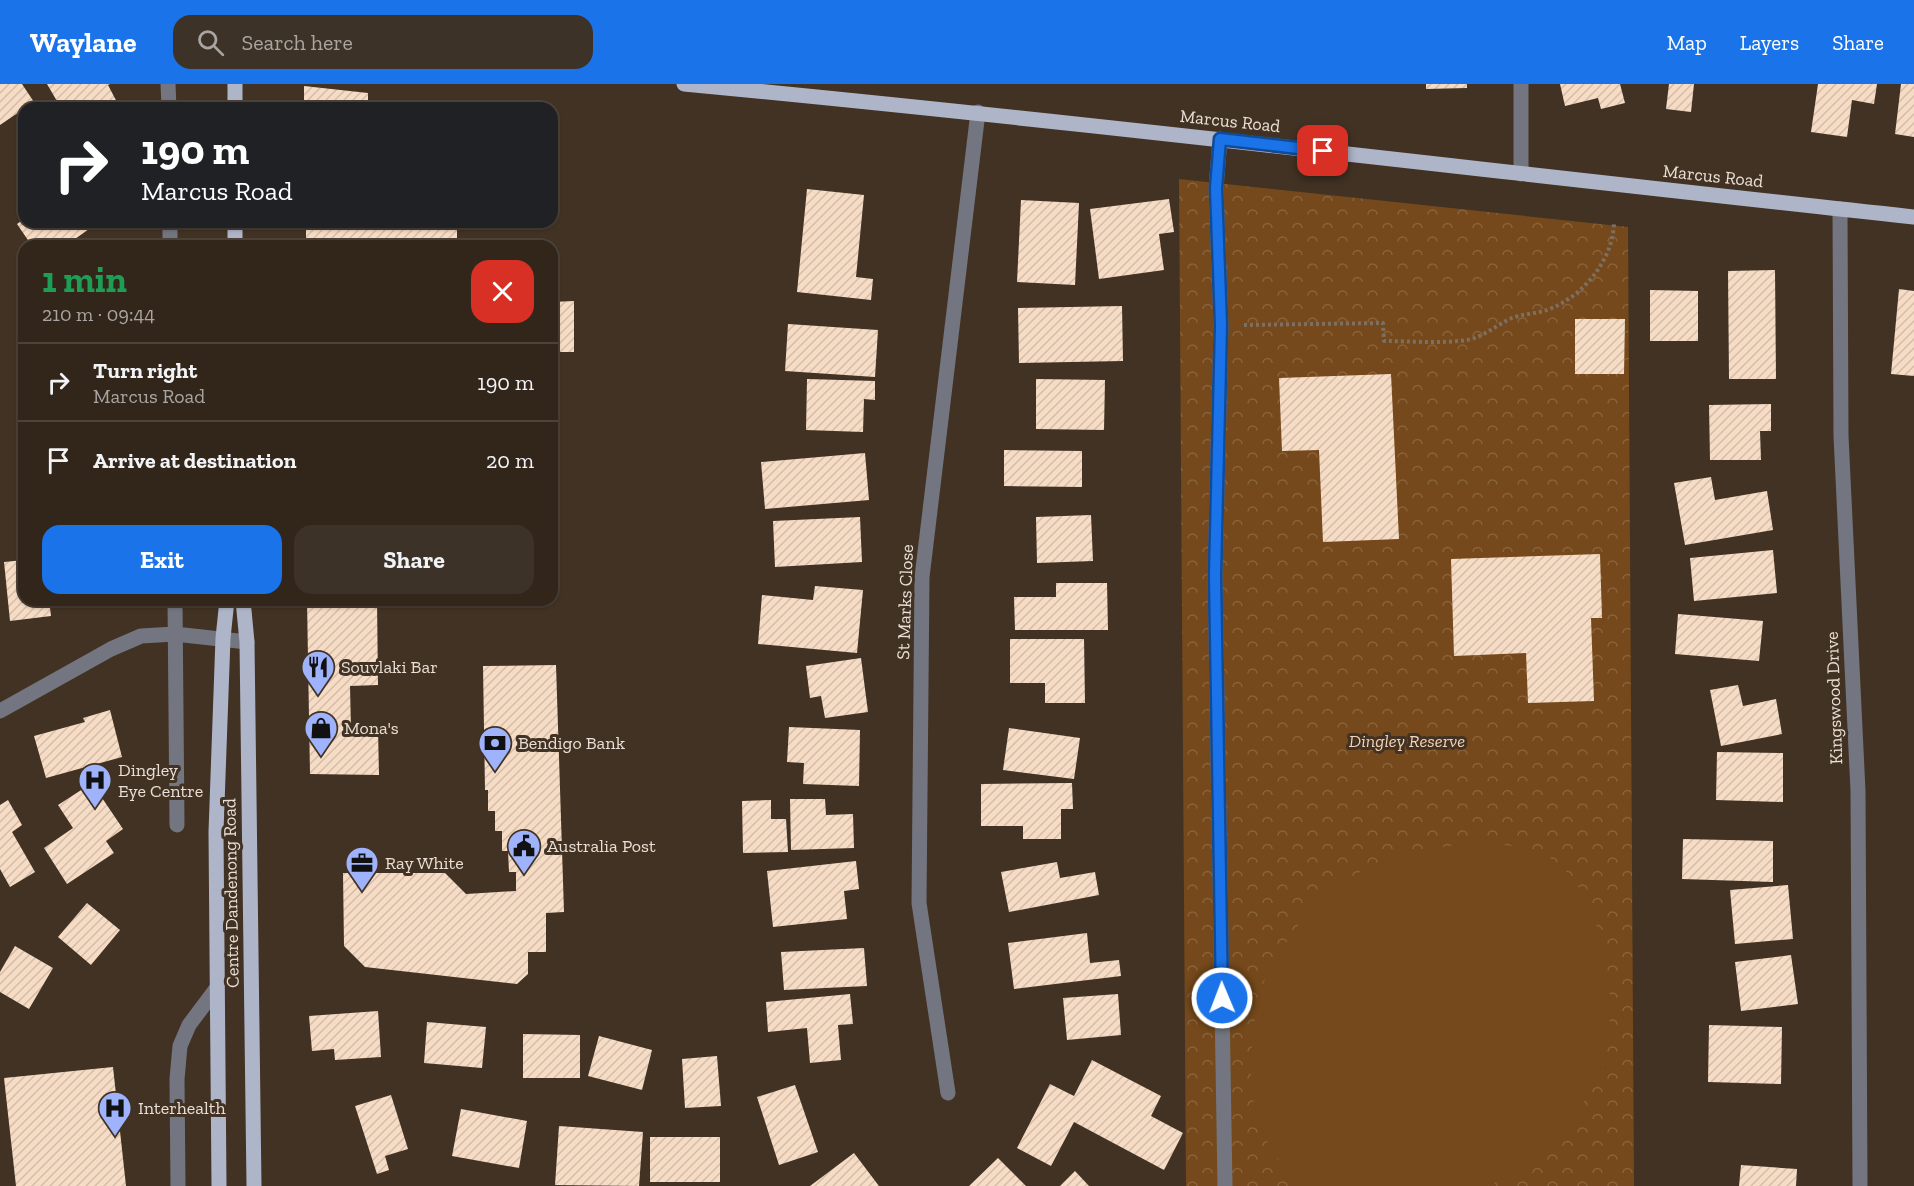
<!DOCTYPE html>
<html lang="en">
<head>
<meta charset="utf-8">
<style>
	:root { --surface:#32261a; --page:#3d3227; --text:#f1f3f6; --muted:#a8a5a2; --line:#4d4339; --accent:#1a73e8 }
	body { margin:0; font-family:"Zilla Slab",serif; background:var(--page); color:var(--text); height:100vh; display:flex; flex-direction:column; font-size:22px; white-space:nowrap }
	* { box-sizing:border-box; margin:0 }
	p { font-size:20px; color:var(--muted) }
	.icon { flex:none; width:33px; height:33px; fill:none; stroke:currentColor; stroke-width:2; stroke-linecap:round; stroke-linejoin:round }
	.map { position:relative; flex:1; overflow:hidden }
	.drawer { position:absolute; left:18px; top:156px; width:540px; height:366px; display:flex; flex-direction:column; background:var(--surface); border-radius:18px; box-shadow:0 2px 4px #0004,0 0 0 2px var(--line) }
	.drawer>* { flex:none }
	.banner { position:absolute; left:18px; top:18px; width:540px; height:126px; border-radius:18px; box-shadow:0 2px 4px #0004,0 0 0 2px var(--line); background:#202124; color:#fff; overflow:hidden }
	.pin { position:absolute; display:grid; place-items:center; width:51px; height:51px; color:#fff; margin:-26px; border-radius:12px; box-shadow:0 3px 9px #0006 }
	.me { position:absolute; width:66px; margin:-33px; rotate:359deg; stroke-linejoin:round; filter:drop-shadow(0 0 4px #0008) }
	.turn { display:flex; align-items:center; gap:21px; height:126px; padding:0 24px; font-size:27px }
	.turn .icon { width:78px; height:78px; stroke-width:2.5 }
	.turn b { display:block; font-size:42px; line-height:51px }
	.round { display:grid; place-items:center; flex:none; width:63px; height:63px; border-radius:18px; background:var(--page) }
	.summary { display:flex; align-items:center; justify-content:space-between; height:102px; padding:0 24px }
	h1 { font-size:36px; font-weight:700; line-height:45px; color:#1e9e55 }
	.button { display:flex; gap:12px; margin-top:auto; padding:12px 24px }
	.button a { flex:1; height:69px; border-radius:18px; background:var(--accent); color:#fff; font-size:24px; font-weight:700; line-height:69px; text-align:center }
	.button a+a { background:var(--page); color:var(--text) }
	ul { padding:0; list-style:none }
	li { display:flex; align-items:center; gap:18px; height:78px; padding:0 24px; border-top:2px solid var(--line) }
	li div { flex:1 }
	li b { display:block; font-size:22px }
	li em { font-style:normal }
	header { display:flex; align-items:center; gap:36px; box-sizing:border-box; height:84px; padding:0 30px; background:var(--accent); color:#fff }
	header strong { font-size:28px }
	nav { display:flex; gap:33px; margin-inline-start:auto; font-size:21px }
	.search { width:420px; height:54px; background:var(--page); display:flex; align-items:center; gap:15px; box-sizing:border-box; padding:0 21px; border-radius:18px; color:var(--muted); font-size:22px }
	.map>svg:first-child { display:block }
	.park { fill:url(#park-crowns) }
	.pitch { fill:#75491b }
	.building { fill:url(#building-hatch) }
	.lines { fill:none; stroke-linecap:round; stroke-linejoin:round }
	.path { stroke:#7d6f62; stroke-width:4; stroke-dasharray:3 3; stroke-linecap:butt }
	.minor { stroke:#737680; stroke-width:15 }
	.major { stroke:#afb5c9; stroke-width:15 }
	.route-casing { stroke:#114b97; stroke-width:15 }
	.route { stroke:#1a73e8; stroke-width:10 }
	.labels { text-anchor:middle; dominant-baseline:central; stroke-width:6; stroke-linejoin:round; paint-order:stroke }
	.street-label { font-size:18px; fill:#eadfd6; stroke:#423223 }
	.poi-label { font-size:18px; fill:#eadfd6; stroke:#423223; text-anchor:start }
	.park-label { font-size:18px; font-style:italic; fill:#f5d3b6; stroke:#423223 }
</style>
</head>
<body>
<header>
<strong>Waylane</strong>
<div class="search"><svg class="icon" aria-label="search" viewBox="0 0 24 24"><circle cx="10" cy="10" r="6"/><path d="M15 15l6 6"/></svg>Search here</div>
<nav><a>Map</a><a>Layers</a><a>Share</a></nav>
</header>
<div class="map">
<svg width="1914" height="1102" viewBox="0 0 1914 1102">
	<defs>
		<pattern id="park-crowns" width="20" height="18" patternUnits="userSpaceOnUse" patternTransform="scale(1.5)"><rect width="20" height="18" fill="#75491b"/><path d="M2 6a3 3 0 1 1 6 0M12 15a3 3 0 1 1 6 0" fill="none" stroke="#89633b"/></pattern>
		<pattern id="building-hatch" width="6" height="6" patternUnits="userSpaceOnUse" patternTransform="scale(1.5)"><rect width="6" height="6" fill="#f6dcc5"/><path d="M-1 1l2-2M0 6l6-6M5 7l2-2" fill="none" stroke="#d3bdaa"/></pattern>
	</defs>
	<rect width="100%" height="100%" fill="#423223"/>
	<!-- park -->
	<path class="park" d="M1179,95L1628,143L1634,1102H1186Z"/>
	<!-- pitch -->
	<path class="pitch" d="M1476,759C1500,761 1522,761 1544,771C1607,801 1625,934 1598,991C1587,1014 1568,1045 1549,1063C1532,1080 1509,1092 1488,1102H1302C1282,1084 1263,1056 1256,1030C1247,995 1251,932 1264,898C1272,880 1283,864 1294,847C1303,835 1314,818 1327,809C1373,774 1420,765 1476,759Z"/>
	<!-- building -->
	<path class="building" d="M0,0H22L34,18L0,41Z
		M47,0H110L108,1L120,24H61Z
		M1426,0H1467V4L1426,5Z
		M1560,0H1620L1625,19L1601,25L1598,14L1565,22Z
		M1669,0H1694L1691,28L1666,25Z
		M1818,0H1877L1874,20L1852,16L1847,53L1811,48Z
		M1901,0H1914V53L1895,50Z
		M304,2L368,9V24H304Z
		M807,105L864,111L856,193L873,195L871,216L797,208Z
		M1169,115L1174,148L1159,150L1164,186L1099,195L1090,125Z
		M1021,116L1079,119L1075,201L1017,198Z
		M24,135V138H99L65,162H32L17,140Z
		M306,138H457V162H306Z
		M1775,186L1776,295H1729L1728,187Z
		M1899,205L1914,207V292L1891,290Z
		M1650,206L1698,207V257H1650Z
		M24,216V234L16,223Z
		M574,217V268H556L557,464H552V218Z
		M1122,222L1123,277L1019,279L1018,224Z
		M1575,235H1625L1624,290H1575Z
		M788,240L878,246L875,293L785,287Z
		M1391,290L1399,455L1323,458L1319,366L1282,367L1279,294Z
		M807,295L875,297V316L864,315L863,348L806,346Z
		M1036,295L1105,296L1104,346L1036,345Z
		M1771,320V347H1760L1761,376H1710L1709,321Z
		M1004,366L1082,367V403L1004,402Z
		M865,369L869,416L765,425L761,378Z
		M1711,393L1715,416L1767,407L1773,446L1685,461L1674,399Z
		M1091,431L1093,477L1037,479L1036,433Z
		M860,433L862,478L775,483L773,437Z
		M1773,466L1777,509L1694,517L1690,474Z
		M1600,470L1602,534H1591L1594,617L1528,619L1526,569L1454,572L1451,475Z
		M24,476V516H49L51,532L10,537L4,478Z
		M1056,499H1107L1108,546H1015L1014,513H1056Z
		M815,502L863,506L857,569L758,560L762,511L813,516Z
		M307,516H377L378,601L350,602L351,645H378L379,691L310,690Z
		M1678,530L1763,537L1759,577L1675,570Z
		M1010,555H1084L1085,619H1045V599H1010Z
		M861,574L868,628L825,634L821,612L810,614L806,582Z
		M556,581L564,828L546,829V868H528V890L517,900L365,883L344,862L343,789H445L466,810L516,807V788H509L508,767H502V747H495V727H488V706H485L483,582Z
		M1738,601L1743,622L1776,615L1782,650L1721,662L1710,606Z
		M110,626L122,673L46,694L34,652L85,638L83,634Z
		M789,643L860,646L859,702L803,700L804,679L787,678Z
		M1009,644L1080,654L1074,695L1003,686Z
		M1717,668L1783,669V718L1716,716Z
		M92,699L123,745L106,757L114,769L67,800L44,764L73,744L58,721Z
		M1072,699L1073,725H1061V755H1023V742H981V700Z
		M790,715H825L826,731L853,730L854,764L791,766Z
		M8,716L22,741L12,748L35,788L10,803L0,785V721Z
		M771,716V735H786L788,768L743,769L742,717Z
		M1683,755L1773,757V798L1682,795Z
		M856,777L859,805L844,807L847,835L773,843L767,787Z
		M1057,778L1060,794L1095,788L1099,811L1009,828L1001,788Z
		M1788,801L1793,855L1735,860L1730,806Z
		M87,819L120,846L91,881L58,853Z
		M1087,849L1090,879L1119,876L1121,892L1014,905L1008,859Z
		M15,862L53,884L29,925L0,908V888Z
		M864,864L867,902L784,906L781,868Z
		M1791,871L1798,920L1741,927L1735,878Z
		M850,910L853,940L838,941L841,976L810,979L807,944L768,948L766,918Z
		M1118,910L1121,951L1067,956L1063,914Z
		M378,927L381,973L335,976L334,965L312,967L309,932Z
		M427,938L486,943L482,984L424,979Z
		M1709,941L1782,943L1781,1000L1708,998Z
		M523,950L580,951V994H523Z
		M599,952L652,966L642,1006L588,992Z
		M717,972L721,1022L685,1024L682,975Z
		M1092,976L1161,1012L1151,1032L1183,1049L1164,1086L1074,1038L1051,1082L1017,1064L1050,1000L1074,1012Z
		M113,983L126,1102H16L4,994Z
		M795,1001L818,1068L779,1081L757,1013Z
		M391,1011L408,1065L385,1072L389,1086L377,1090L355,1022Z
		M461,1025L527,1037L519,1084L452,1072Z
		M559,1042L643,1048L639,1102L555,1101Z
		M650,1053H720V1098H650Z
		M854,1069L879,1102H810Z
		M998,1074L1026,1102H969Z
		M1741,1081L1797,1085L1796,1102H1739Z
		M1075,1087L1089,1102H1060Z"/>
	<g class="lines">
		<!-- path -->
		<path class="path" d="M1244,241L1383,239L1384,257C1410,257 1440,260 1467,256C1484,253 1496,241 1512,234C1525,229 1539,230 1552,224C1585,210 1613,175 1614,139"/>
		<!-- minor -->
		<path class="minor" d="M168,0L169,24
			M1521,0V90
			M1220,55L1216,104L1221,241L1215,491L1225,1102
			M1840,125L1841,352L1858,707L1860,1102
			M170,138V162
			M175,516L177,741
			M0,627L111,565L141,552L175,550L247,558
			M948,1009L919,819L922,493L978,28
			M178,1102L177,995L180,962L189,941L216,905"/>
		<!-- major -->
		<path class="major" d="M235,0V24
			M684,0C1095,39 1504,89 1914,133
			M235,138V162
			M243,516L247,558L254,1102
			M219,1102L216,748L223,554L227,516"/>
	</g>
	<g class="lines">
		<!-- route casing -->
		<g class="route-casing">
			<path id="route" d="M1222,914L1215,491L1221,241L1216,104L1220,55L1323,67"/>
		</g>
		<!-- route -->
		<use href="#route" class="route"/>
	</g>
	<!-- icons -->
	<defs>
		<g id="restaurant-pin" transform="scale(1.725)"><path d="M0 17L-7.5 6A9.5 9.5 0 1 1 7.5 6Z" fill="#9fb3fd" stroke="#423223"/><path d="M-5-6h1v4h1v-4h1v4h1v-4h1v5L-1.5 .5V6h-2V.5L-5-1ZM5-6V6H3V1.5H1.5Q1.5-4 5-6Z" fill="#111"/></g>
		<g id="shop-pin" transform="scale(1.725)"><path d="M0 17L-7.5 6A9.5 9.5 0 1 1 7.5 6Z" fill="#9fb3fd" stroke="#423223"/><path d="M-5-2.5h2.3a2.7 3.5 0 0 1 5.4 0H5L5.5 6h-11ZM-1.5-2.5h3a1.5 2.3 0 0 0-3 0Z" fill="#111"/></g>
		<g id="bank-pin" transform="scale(1.725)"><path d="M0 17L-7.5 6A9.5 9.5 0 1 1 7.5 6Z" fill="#9fb3fd" stroke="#423223"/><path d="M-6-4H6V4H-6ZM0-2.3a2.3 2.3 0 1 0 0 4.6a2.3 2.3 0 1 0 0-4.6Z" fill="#111"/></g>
		<g id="hospital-pin" transform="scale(1.725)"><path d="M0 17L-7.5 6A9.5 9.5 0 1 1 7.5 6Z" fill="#9fb3fd" stroke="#423223"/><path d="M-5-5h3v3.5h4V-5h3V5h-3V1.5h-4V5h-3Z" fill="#111"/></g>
		<g id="civic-pin" transform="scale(1.725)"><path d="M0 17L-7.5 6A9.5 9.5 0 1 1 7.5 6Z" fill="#9fb3fd" stroke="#423223"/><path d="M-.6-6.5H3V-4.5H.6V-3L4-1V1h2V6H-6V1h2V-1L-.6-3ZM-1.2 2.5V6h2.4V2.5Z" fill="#111"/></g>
		<g id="office-pin" transform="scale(1.725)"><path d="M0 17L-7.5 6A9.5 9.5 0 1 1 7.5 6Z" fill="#9fb3fd" stroke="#423223"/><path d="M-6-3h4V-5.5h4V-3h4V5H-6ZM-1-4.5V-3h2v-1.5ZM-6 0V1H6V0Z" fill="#111"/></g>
	</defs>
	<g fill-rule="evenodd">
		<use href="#restaurant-pin" x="318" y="583"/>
		<use href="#shop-pin" x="321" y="644"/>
		<use href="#bank-pin" x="495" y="659"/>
		<use href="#hospital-pin" x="95" y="696"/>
		<use href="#civic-pin" x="524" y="762"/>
		<use href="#office-pin" x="362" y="779"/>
		<use href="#hospital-pin" x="115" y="1024"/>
	</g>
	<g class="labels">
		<!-- street labels -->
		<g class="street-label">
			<text transform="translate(1230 37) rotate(6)">Marcus Road</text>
			<text transform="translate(1713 92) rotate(6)">Marcus Road</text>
			<text transform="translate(905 518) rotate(-88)">St Marks Close</text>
			<text transform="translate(1834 614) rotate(-92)">Kingswood Drive</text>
			<text transform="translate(231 809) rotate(-91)">Centre Dandenong Road</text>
		</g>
		<!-- poi labels -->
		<g class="poi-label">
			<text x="341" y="583">Souvlaki Bar</text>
			<text x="344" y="644">Mona's</text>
			<text x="518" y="659">Bendigo Bank</text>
			<text x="118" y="686">Dingley<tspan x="118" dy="21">Eye Centre</tspan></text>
			<text x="547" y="762">Australia Post</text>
			<text x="385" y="779">Ray White</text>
			<text x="138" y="1024">Interhealth</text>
		</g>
		<!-- park labels -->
		<g class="park-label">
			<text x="1407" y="657">Dingley Reserve</text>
		</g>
	</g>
</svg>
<div class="pin" style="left:1323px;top:67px;background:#d93025"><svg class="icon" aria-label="arrive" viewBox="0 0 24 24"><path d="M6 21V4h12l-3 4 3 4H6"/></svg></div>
<svg class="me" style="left:1222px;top:914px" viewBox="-20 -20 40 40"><circle r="17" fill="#1a73e8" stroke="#fff" stroke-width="3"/><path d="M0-11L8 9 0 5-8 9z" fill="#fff"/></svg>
<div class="banner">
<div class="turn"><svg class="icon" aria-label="right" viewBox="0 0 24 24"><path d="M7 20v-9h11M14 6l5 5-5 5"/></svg><div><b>190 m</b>Marcus Road</div></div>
</div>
<section class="drawer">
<div class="summary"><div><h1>1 min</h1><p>210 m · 09:44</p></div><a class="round" style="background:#d93025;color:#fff"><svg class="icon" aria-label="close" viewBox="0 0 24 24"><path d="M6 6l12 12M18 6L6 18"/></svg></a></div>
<ul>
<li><svg class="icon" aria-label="right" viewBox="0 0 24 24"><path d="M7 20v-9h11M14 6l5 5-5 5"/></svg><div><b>Turn right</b><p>Marcus Road</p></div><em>190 m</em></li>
<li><svg class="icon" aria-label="arrive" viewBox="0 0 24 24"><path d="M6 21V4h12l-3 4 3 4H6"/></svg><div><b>Arrive at destination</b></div><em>20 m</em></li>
</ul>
<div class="button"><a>Exit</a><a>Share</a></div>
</section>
</div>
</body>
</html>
